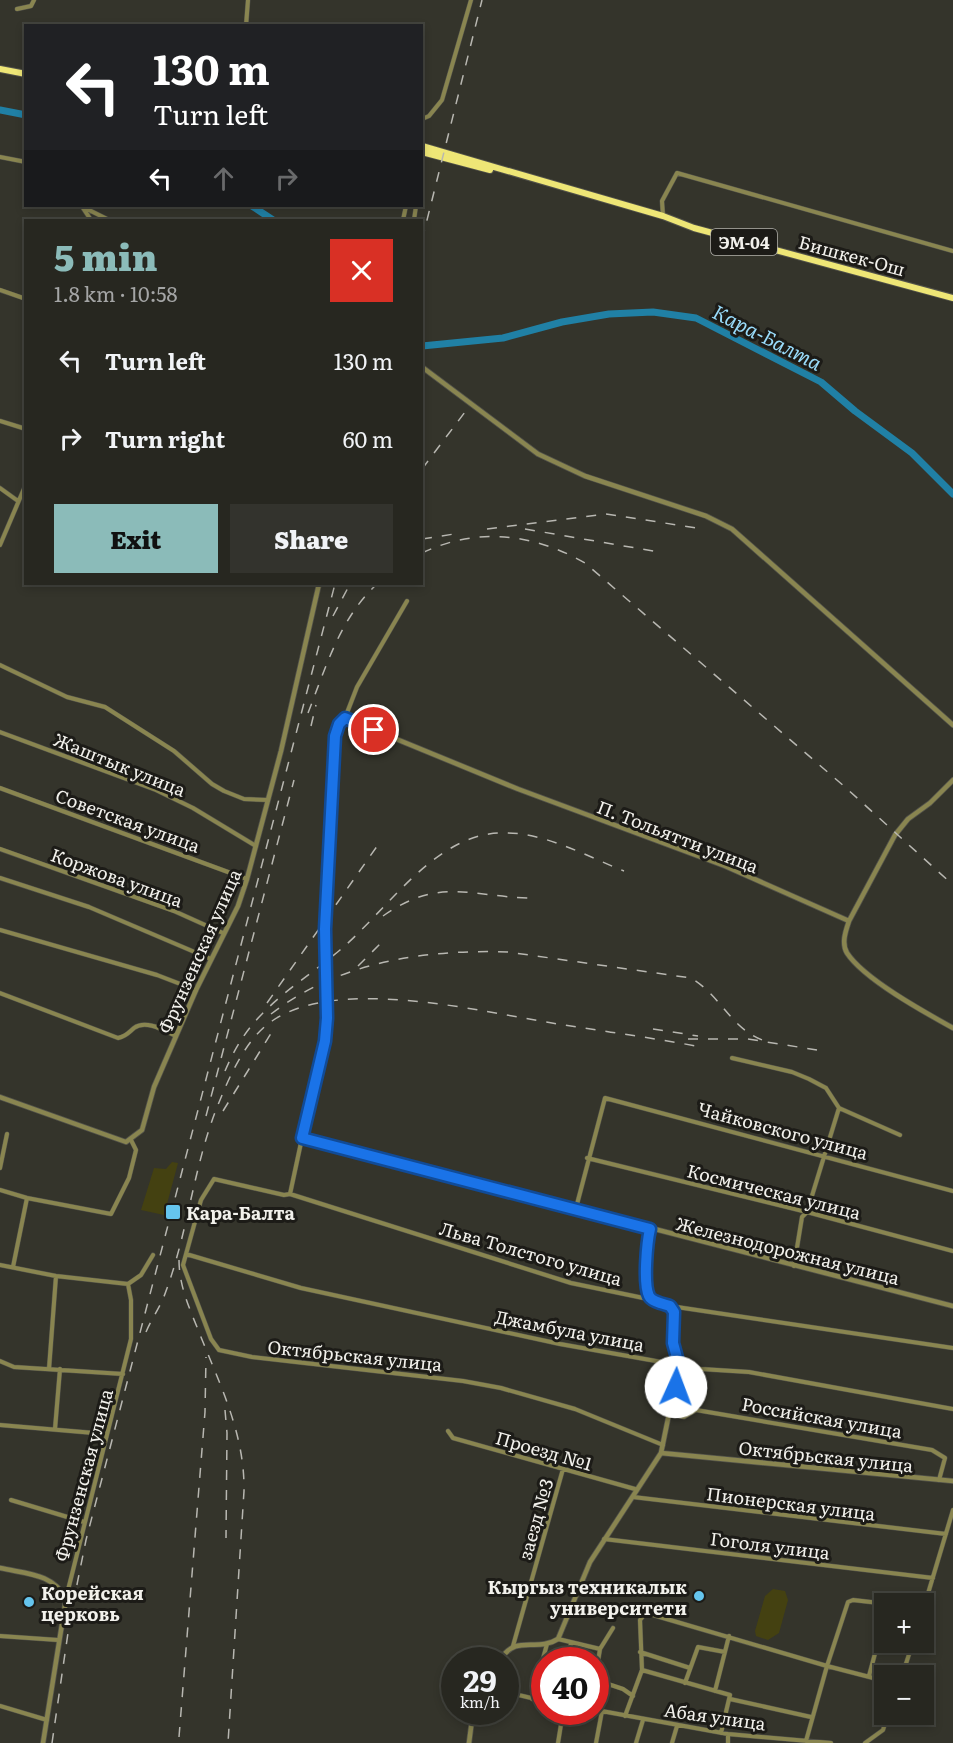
<!DOCTYPE html>
<html lang="en">
<head>
<meta charset="utf-8">
<style>
	:root { --surface:#272720; --page:#33332d; --text:#f1f3f6; --muted:#a4a5a5; --line:#43443e; --accent:#8bbbb9 }
	body { margin:0; font-family:Literata,serif; background:var(--page); color:var(--text); height:100vh; display:flex; flex-direction:column; font-size:22px; white-space:nowrap }
	* { box-sizing:border-box; margin:0 }
	p { font-size:20px; color:var(--muted) }
	.icon { flex:none; width:33px; height:33px; fill:none; stroke:currentColor; stroke-width:2; stroke-linecap:round; stroke-linejoin:round }
	.map { position:relative; flex:1; overflow:hidden }
	.details { position:absolute; left:24px; top:219px; width:399px; height:366px; display:flex; flex-direction:column; background:var(--surface); border-radius:0px; box-shadow:0 3px 9px #0003,0 0 0 2px var(--line) }
	.details>* { flex:none }
	.guide { position:absolute; left:24px; top:24px; width:399px; height:183px; border-radius:0px; box-shadow:0 3px 9px #0003,0 0 0 2px var(--line); background:#202124; color:#fff; overflow:hidden }
	.fabs { position:absolute; left:874px; top:1593px; display:grid; gap:12px }
	.fabs a { display:grid; place-items:center; width:60px; height:60px; border-radius:0px; background:var(--surface); box-shadow:0 3px 9px #0003,0 0 0 2px var(--line); font-size:30px }
	.speed { position:absolute; left:441px; top:1647px; display:flex; gap:12px; font-size:30px; font-weight:700; text-align:center }
	.speed>* { display:grid; place-content:center; width:78px; height:78px; border-radius:50%; background:var(--surface); box-shadow:0 3px 9px #0003,0 0 0 2px var(--line); line-height:1 }
	.speed small { font-size:15px; font-weight:400 }
	.speed .limit { border:9px solid #d22; background:#fff; color:#111 }
	.pin { position:absolute; display:grid; place-items:center; width:51px; height:51px; color:#fff; margin:-26px; border:3px solid #fff; border-radius:50%; box-shadow:0 2px 6px #0007 }
	.me { position:absolute; width:66px; margin:-33px; rotate:2deg; stroke-linejoin:round; filter:drop-shadow(0 0 4px #0008) }
	.turn { display:flex; align-items:center; gap:21px; height:126px; padding:0 30px; font-size:27px }
	.turn .icon { width:78px; height:78px; stroke-width:2.5 }
	.turn b { display:block; font-size:42px; line-height:51px }
	.lanes { display:flex; align-items:center; height:57px; padding:0 30px; background:#0003; justify-content:center; gap:30px; direction:ltr }
	.lanes .off { opacity:.35 }
	.round { display:grid; place-items:center; flex:none; width:63px; height:63px; border-radius:0px; background:var(--page) }
	.summary { display:flex; align-items:center; justify-content:space-between; height:102px; padding:0 30px }
	h1 { font-size:36px; font-weight:800; line-height:45px; color:var(--accent) }
	.action { display:flex; gap:12px; margin-top:auto; padding:12px 30px }
	.action a { flex:1; height:69px; border-radius:0px; background:var(--accent); color:#111; font-size:24px; font-weight:800; line-height:69px; text-align:center }
	.action a+a { background:var(--page); color:var(--text) }
	ul { padding:0; list-style:none }
	li { display:flex; align-items:center; gap:18px; height:78px; padding:0 30px }
	li div { flex:1 }
	li b { display:block; font-size:22px }
	li em { font-style:normal }
	.map>svg:first-child { display:block }
	.green { fill:#444111 }
	.lines { fill:none; stroke-linecap:round; stroke-linejoin:round }
	.river { stroke:#2080a5; stroke-width:7 }
	.minor-casing { stroke:#52524a; stroke-width:5 }
	.tertiary-casing { stroke:#52524a; stroke-width:6 }
	.trunk-casing { stroke:#52524a; stroke-width:8 }
	.minor { stroke:#898550; stroke-width:4 }
	.tertiary { stroke:#898550; stroke-width:4.5 }
	.trunk { stroke:#eee676; stroke-width:6 }
	.rail { stroke:#b8b7b1; stroke-width:1.5; stroke-dasharray:10 10; stroke-linecap:butt }
	.route-casing { stroke:#114b97; stroke-width:15 }
	.route { stroke:#1a73e8; stroke-width:10 }
	.poi-dot { fill:#65c5ee; stroke:#1c1b17; stroke-width:2 }
	.labels { text-anchor:middle; dominant-baseline:central; stroke-width:6; stroke-linejoin:round; paint-order:stroke }
	.shield { fill:#1c1b17; stroke:#b2b1ac; stroke-width:1.5 }
	.shield-label { font-size:16px; font-weight:bold; fill:#f2f1ec }
	.street-label { font-size:18px; fill:#f2f1ec; stroke:#1c1b17 }
	.poi-label { font-size:18px; font-weight:bold; fill:#f2f1ec; stroke:#1c1b17; text-anchor:start }
	.water-label { font-size:20px; font-style:italic; fill:#99dbfa; stroke:#1c1b17 }
</style>
</head>
<body>
<div class="map">
<svg width="953" height="1743" viewBox="0 0 953 1743">
	<rect width="100%" height="100%" fill="#34342b"/>
	<!-- green -->
	<path class="green" d="M172,1162L178,1163L164,1215L141,1210L154,1168L166,1169Z
		M773,1589L785,1591L788,1600L779,1633L768,1640L756,1636L755,1631L765,1596Z"/>
	<g class="lines">
		<!-- river -->
		<path class="river" d="M0,110L26,115
			M252,206L273,220
			M422,346L503,338L562,322L609,314L653,312L696,318L821,382L855,411L912,453L953,494"/>
		<!-- minor casing -->
		<g class="minor-casing">
			<path id="minor" d="M17,9L31,6L34,0
				M246,26L248,0
				M422,119L429,116L442,100L471,0
				M0,157L26,162
				M81,206L109,220
				M83,208L91,220
				M663,216L662,201L677,173L953,251
				M403,220L406,206
				M414,220L416,206
				M0,290L26,299
				M0,421L26,429
				M0,488L18,501
				M0,545L26,484
				M0,665L67,697L105,707L174,751L212,784L224,791L244,799L268,800
				M345,718L357,687L407,601
				M0,732L156,790L193,808L256,846
				M0,788L247,879
				M0,849L174,911L223,933
				M0,878L89,907L211,959
				M0,930L157,975L196,990
				M0,993L118,1038C127,1036 128,1033 134,1028C146,1019 165,1031 176,1036
				M732,1058L792,1072L809,1079L826,1088L839,1108L900,1135
				M587,1158L807,1212L953,1251
				M0,1168L7,1134
				M0,1190L27,1198L111,1214L129,1178L136,1150L131,1140
				M290,1194L302,1138
				M576,1208L605,1098L953,1191
				M186,1254L301,1288L560,1344L701,1369L749,1372L953,1409
				M0,1265L56,1276L128,1284L141,1275L153,1255
				M794,1266L802,1217L807,1212L839,1108
				M13,1267L27,1198
				M653,1300L571,1283L290,1194L284,1195L214,1179L201,1200L183,1265L211,1339L219,1350L252,1357L463,1381L501,1388L575,1409L663,1445
				M670,1306L953,1348
				M0,1361L14,1367L123,1374
				M49,1369L56,1276
				M670,1414L684,1417L696,1410L932,1450L945,1458L939,1480
				M0,1425L106,1434
				M55,1429L60,1369
				M448,1431L453,1438L635,1489
				M633,1497L946,1534
				M11,1500L84,1522
				M604,1539L933,1578
				M66,1598L131,1339V1300L128,1284
				M924,1607L953,1510
				M0,1636L58,1640
				M558,1639L600,1649
				M513,1646L563,1469
				M569,1650L598,1660
				M640,1652L690,1668
				M568,1660L571,1643
				M642,1670L730,1695L721,1733
				M596,1674L600,1649L613,1628
				M869,1676L885,1616
				M902,1676L913,1642
				M596,1680L623,1689L633,1696
				M885,1681L827,1666L848,1602L853,1600L888,1604
				M685,1683L698,1647L725,1652
				M715,1691L729,1636
				M506,1692L544,1701
				M532,1699L547,1644
				M730,1699L811,1717
				M0,1706L47,1720
				M596,1710L728,1734L831,1743
				M625,1716L642,1670L640,1620L645,1614L653,1615L827,1666L806,1741
				M728,1734V1743
				M558,1743L563,1712
				M596,1743L602,1711
				M636,1743L643,1720
				M672,1743L677,1726
				M865,1743L883,1730L888,1714"/>
		</g>
		<!-- tertiary casing -->
		<g class="tertiary-casing">
			<path id="tertiary" d="M422,367L538,454L585,476L706,516L732,529L953,725
				M849,921L895,835L908,819L930,803L953,780
				M953,1028C924,1012 864,979 847,953C841,943 846,930 849,921L725,866L518,789L345,718L336,729L334,744L325,929L327,1018L325,1041L302,1138L953,1306
				M0,1097L126,1142L142,1130L154,1087L196,990L238,906L247,879L281,751L319,584
				M661,1453L953,1481
				M0,1568C26,1574 53,1573 66,1599L43,1743
				M500,1660C517,1633 536,1653 558,1639L590,1562L661,1453L679,1365L673,1343V1309C667,1303 657,1304 651,1299C642,1291 647,1241 650,1229
				M469,1743L473,1712"/>
		</g>
		<!-- trunk casing -->
		<g class="trunk-casing">
			<path id="trunk" d="M0,69L26,74
				M422,146L663,216L694,228L953,298
				M422,152L490,170"/>
		</g>
		<!-- minor -->
		<use href="#minor" class="minor"/>
		<!-- tertiary -->
		<use href="#tertiary" class="tertiary"/>
		<!-- trunk -->
		<use href="#trunk" class="trunk"/>
		<!-- rail -->
		<path class="rail" d="M422,240L482,0
			M422,469L465,412
			M487,529L606,514L697,528
			M525,529L659,552
			M422,539L454,534
			M422,553C476,527 533,533 585,563L845,787L953,885
			M333,616L350,584
			M308,713C326,667 340,618 377,584
			M311,726L316,705
			M383,916C439,877 468,896 528,898
			M358,966L386,938
			M267,1003L380,842
			M271,1014C338,962 426,949 508,952L691,978C723,997 731,1031 768,1042
			M653,1029L698,1036
			M688,1039H748L817,1050
			M225,1071C234,1050 245,1031 262,1014C285,990 314,972 340,950C384,913 429,843 489,834C536,827 581,854 624,871
			M223,1111L275,1027
			M206,1116L294,780
			M179,1260C179,1284 188,1305 197,1327C218,1381 245,1432 244,1491L228,1743
			M146,1332C152,1318 161,1306 166,1291C189,1229 194,1161 220,1100C231,1073 247,1038 272,1021C338,976 478,1011 552,1023C600,1031 648,1037 696,1046
			M225,1410L227,1433L226,1538
			M179,1737L205,1412L206,1357
			M52,1743L70,1619L86,1540L335,584"/>
	</g>
	<g class="lines">
		<!-- route casing -->
		<g class="route-casing">
			<path id="route" d="M374,730L345,718L339,724L335,736L325,929L327,1018L325,1041L302,1138L650,1229C647,1242 643,1284 649,1296C652,1302 664,1304 670,1306L674,1312L673,1343L679,1365L676,1387"/>
		</g>
		<!-- route -->
		<use href="#route" class="route"/>
	</g>
	<!-- markers -->
	<g class="poi-dot">
		<rect x="165" y="1204" width="16" height="16" rx="3"/>
		<circle cx="699" cy="1596" r="6"/>
		<circle cx="29" cy="1602" r="6"/>
	</g>
	<g class="labels">
		<!-- shield labels -->
		<rect class="shield" x="711" y="229" width="66" height="26" rx="4.5"/>
		<g class="shield-label">
			<text x="744" y="242">ЭМ-04</text>
		</g>
		<!-- street labels -->
		<g class="street-label">
			<text transform="translate(852 255) rotate(15)">Бишкек-Ош</text>
			<text transform="translate(120 764) rotate(22)">Жаштык улица</text>
			<text transform="translate(128 820) rotate(20)">Советская улица</text>
			<text transform="translate(678 836) rotate(21)">П. Тольятти улица</text>
			<text transform="translate(117 877) rotate(20)">Коржова улица</text>
			<text transform="translate(199 951) rotate(-66)">Фрунзенская улица</text>
			<text transform="translate(783 1130) rotate(15)">Чайковского улица</text>
			<text transform="translate(774 1191) rotate(14)">Космическая улица</text>
			<text transform="translate(788 1250) rotate(14)">Железнодорожная улица</text>
			<text transform="translate(531 1253) rotate(16)">Льва Толстого улица</text>
			<text transform="translate(570 1330) rotate(11)">Джамбула улица</text>
			<text transform="translate(355 1355) rotate(6)">Октябрьская улица</text>
			<text transform="translate(822 1417) rotate(10)">Российская улица</text>
			<text transform="translate(544 1450) rotate(16)">Проезд №1</text>
			<text transform="translate(826 1456) rotate(6)">Октябрьская улица</text>
			<text transform="translate(83 1475) rotate(-75)">Фрунзенская улица</text>
			<text transform="translate(791 1503) rotate(7)">Пионерская улица</text>
			<text transform="translate(535 1519) rotate(-74)">заезд №3</text>
			<text transform="translate(770 1545) rotate(7)">Гоголя улица</text>
			<text transform="translate(715 1716) rotate(8)">Абая улица</text>
		</g>
		<!-- poi labels -->
		<g class="poi-label">
			<text x="186" y="1212">Кара-Балта</text>
			<text x="687" y="1586" text-anchor="end">Кыргыз техникалык<tspan x="687" dy="21">университети</tspan></text>
			<text x="41" y="1592">Корейская<tspan x="41" dy="21">церковь</tspan></text>
		</g>
		<!-- water labels -->
		<g class="water-label">
			<text transform="translate(768 336) rotate(27)">Кара-Балта</text>
		</g>
	</g>
</svg>
<div class="fabs">
<a>+</a>
<a>−</a>
</div>
<div class="speed"><div>29<small>km/h</small></div><div class="limit">40</div></div>
<div class="pin" style="left:374px;top:730px;background:#d93025"><svg class="icon" aria-label="arrive" viewBox="0 0 24 24"><path d="M6 21V4h12l-3 4 3 4H6"/></svg></div>
<svg class="me" style="left:676px;top:1387px" viewBox="-20 -20 40 40"><circle r="19" fill="#fff"/><path d="M0-13L10 11 0 6-10 11z" fill="#1a73e8"/></svg>
<div class="guide">
<div class="turn"><svg class="icon" aria-label="left" viewBox="0 0 24 24"><path d="M17 20v-9H6M10 6l-5 5 5 5"/></svg><div><b>130 m</b>Turn left</div></div>
<div class="lanes"><svg class="icon" aria-label="left" viewBox="0 0 24 24"><path d="M17 20v-9H6M10 6l-5 5 5 5"/></svg><svg class="icon off" aria-label="ahead" viewBox="0 0 24 24"><path d="M12 20V5M6 11l6-6 6 6"/></svg><svg class="icon off" aria-label="right" viewBox="0 0 24 24"><path d="M7 20v-9h11M14 6l5 5-5 5"/></svg></div>
</div>
<section class="details">
<div class="summary"><div><h1>5 min</h1><p>1.8 km · 10:58</p></div><a class="round" style="background:#d93025;color:#fff"><svg class="icon" aria-label="close" viewBox="0 0 24 24"><path d="M6 6l12 12M18 6L6 18"/></svg></a></div>
<ul>
<li><svg class="icon" aria-label="left" viewBox="0 0 24 24"><path d="M17 20v-9H6M10 6l-5 5 5 5"/></svg><div><b>Turn left</b></div><em>130 m</em></li>
<li><svg class="icon" aria-label="right" viewBox="0 0 24 24"><path d="M7 20v-9h11M14 6l5 5-5 5"/></svg><div><b>Turn right</b></div><em>60 m</em></li>
</ul>
<div class="action"><a>Exit</a><a>Share</a></div>
</section>
</div>
</body>
</html>
